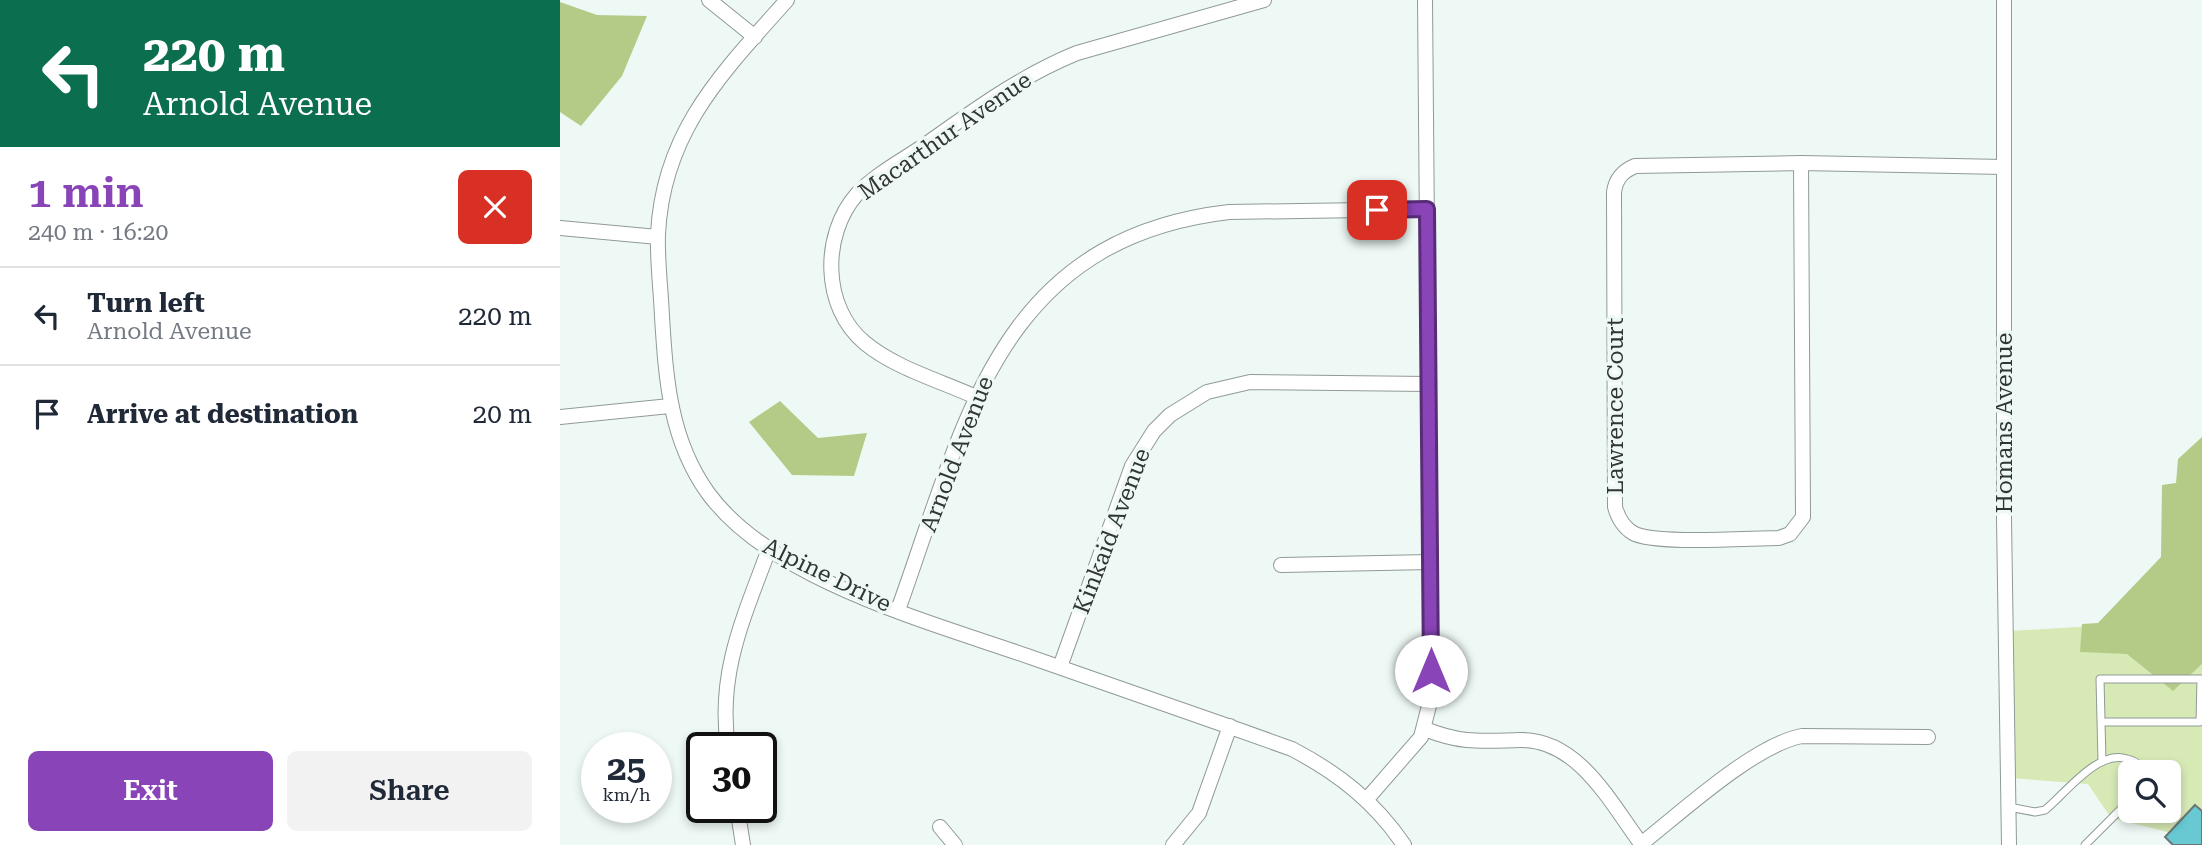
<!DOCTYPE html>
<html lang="en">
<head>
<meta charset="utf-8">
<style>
	:root { --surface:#fff; --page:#f2f2f3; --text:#1f2937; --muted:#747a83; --line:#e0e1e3; --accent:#8944b7 }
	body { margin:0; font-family:"Roboto Serif",serif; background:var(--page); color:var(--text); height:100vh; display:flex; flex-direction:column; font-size:26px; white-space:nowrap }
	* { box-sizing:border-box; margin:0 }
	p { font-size:23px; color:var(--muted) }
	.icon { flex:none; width:38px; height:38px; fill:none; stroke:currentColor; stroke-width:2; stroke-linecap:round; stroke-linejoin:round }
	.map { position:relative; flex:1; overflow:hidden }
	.drawer { display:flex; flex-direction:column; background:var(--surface); width:560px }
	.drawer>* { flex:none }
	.banner { background:#0b6e4f; color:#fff; overflow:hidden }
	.tools { position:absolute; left:1558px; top:760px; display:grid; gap:14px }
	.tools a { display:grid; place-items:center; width:63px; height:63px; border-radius:10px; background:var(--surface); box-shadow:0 4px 10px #0003; font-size:35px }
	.speed { position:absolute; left:21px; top:732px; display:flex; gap:14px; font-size:35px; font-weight:700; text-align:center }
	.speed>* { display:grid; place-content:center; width:91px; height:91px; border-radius:50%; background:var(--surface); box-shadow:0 4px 10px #0003; line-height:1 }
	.speed small { font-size:18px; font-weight:400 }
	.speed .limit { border:4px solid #111; border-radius:10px; background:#fff; color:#111 }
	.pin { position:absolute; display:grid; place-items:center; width:60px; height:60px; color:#fff; margin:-30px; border-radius:14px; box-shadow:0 4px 10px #0006 }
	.me { position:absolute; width:77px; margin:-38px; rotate:0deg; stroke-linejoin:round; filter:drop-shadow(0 0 5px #0008) }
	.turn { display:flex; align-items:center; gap:24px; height:147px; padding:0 28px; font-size:32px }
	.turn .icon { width:91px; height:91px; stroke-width:2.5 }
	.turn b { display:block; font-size:49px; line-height:60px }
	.round { display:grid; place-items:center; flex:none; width:74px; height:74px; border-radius:10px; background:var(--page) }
	.head { display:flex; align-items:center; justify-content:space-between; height:119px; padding:0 28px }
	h1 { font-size:42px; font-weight:600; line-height:52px; color:var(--accent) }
	.primary-button { display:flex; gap:14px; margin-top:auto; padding:14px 28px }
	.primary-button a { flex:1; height:80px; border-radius:10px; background:var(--accent); color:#fff; font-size:28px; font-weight:600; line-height:80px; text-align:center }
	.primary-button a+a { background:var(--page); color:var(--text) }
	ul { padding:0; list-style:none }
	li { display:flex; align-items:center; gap:21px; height:98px; padding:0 28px; border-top:2px solid var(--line) }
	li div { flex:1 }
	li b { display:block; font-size:26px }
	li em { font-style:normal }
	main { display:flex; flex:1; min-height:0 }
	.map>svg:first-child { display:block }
	.green { fill:#d7e9b5; fill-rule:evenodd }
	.forest { fill:#b4cb88 }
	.building { fill:#68c9d2; stroke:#6c7677; stroke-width:2 }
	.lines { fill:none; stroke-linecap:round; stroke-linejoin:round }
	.lane-casing { stroke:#909a97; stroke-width:9 }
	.street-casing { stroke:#909a97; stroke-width:16 }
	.lane { stroke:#fff; stroke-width:7 }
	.street { stroke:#fff; stroke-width:14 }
	.route-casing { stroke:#592c77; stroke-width:18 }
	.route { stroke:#8944b7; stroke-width:12 }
	.labels { text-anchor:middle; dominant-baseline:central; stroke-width:7; stroke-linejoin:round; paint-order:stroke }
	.street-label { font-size:23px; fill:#313534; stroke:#eef9f5 }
</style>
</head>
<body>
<main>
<section class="drawer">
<div class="banner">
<div class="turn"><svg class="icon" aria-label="left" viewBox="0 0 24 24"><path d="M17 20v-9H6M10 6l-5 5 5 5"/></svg><div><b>220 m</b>Arnold Avenue</div></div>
</div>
<div class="head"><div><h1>1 min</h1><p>240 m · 16:20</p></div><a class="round" style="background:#d93025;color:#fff"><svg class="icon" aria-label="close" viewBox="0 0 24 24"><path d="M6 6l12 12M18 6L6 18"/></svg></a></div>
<ul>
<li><svg class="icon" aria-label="left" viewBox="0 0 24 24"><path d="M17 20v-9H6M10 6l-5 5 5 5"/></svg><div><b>Turn left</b><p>Arnold Avenue</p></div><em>220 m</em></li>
<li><svg class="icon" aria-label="arrive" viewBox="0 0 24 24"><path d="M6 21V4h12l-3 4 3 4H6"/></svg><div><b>Arrive at destination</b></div><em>20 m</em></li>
</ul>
<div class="primary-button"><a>Exit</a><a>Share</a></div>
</section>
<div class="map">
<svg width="1642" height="845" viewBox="0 0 1642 845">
	<rect width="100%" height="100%" fill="#eef9f5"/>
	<!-- green -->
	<path class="green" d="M1534,626L1613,690L1642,664V845L1620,835L1551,818L1528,784L1451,778L1449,631ZM1570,772H1608V810H1570Z"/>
	<!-- forest -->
	<path class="forest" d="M0,2L37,15L87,16L62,76L21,126L0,112Z
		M220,401L258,438L307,433L294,476L232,475L189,422Z
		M1642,437V664L1613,691L1567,654L1520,652L1522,624L1538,623L1601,557L1602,485L1616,483L1618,459Z"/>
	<!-- building -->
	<path class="building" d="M1635,805L1642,811V845H1613L1605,837Z"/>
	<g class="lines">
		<!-- lane casing -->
		<g class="lane-casing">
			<path id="lane" d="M1541,722H1640L1641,679H1540L1542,762
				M1449,807L1475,812L1485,810C1506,793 1538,749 1567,759C1575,761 1581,764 1584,772
				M1525,845L1570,800"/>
		</g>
		<!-- street casing -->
		<g class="street-casing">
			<path id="street" d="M149,0L195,37
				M227,0C163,72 103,131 98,234C97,261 101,290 102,317C106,380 110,440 148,493C212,581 374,623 473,658C560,688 646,718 732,749C778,773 815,802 844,845
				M1444,0V519L1449,845
				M1241,163L1243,517L1230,534L1219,538C1190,538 1094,545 1073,533C1063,527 1058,518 1055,507L1054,192C1056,178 1063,171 1075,166L1241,163L1444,167
				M0,228L98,237
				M416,397C381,381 335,368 305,343C262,308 261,235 297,194C315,175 341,161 362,147C412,112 460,76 517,53L704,0
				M0,417L110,406
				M721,565L870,562
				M338,610C405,425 437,239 669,212L867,209
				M500,667L572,466L594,431L610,415L647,392L690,382L868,384
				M865,729C902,744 922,741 960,740C1019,739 1051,804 1082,845
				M168,747C157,673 184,617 209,549
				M807,799L861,737L871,698L865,0
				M177,807L183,845
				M380,827L395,845
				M1081,844C1122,812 1194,745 1242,736L1368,737
				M613,845L639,813L670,726"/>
		</g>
		<!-- lane -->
		<use href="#lane" class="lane"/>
		<!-- street -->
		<use href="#street" class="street"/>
	</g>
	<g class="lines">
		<!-- route casing -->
		<g class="route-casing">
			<path id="route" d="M817,210L867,209L871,671"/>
		</g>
		<!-- route -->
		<use href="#route" class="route"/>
	</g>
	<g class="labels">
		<!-- street labels -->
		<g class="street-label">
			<text transform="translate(385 136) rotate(-35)">Macarthur Avenue</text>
			<text transform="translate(1055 406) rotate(-90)">Lawrence Court</text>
			<text transform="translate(1444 423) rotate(-90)">Homans Avenue</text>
			<text transform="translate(397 454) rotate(-69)">Arnold Avenue</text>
			<text transform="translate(552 531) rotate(-69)">Kinkaid Avenue</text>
			<text transform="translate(267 575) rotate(26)">Alpine Drive</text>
		</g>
	</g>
</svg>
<div class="tools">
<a><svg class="icon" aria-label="search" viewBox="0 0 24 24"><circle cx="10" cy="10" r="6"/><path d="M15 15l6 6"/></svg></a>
</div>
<div class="speed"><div>25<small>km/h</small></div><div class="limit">30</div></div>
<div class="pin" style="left:817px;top:210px;background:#d93025"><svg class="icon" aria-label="arrive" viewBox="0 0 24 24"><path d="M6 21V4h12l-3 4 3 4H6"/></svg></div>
<svg class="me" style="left:871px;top:671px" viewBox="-20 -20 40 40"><circle r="19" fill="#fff"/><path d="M0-13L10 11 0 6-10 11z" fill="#8944b7"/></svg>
</div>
</main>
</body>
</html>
